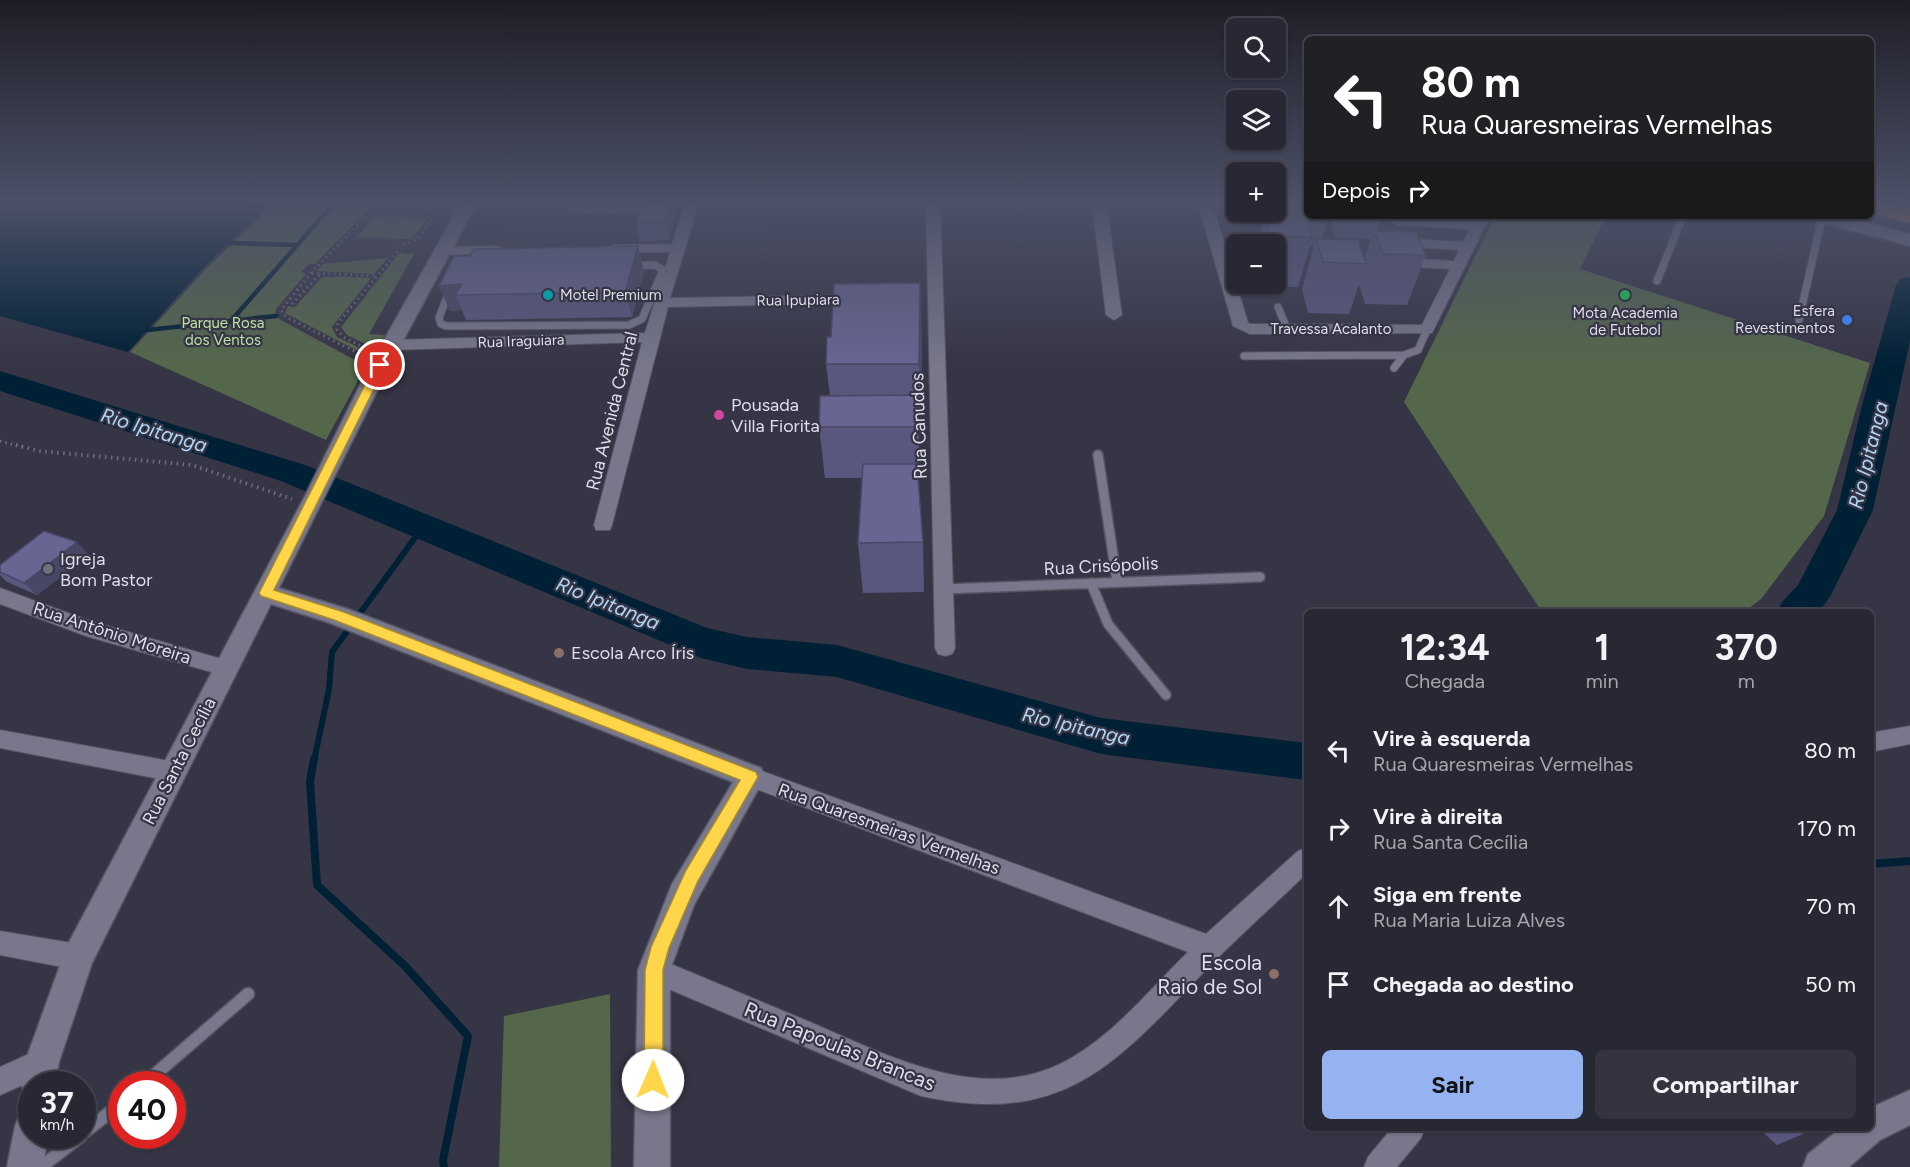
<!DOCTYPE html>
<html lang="pt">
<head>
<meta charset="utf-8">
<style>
	:root { --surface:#282834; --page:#343440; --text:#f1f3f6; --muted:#a5a6ac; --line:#44444f; --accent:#95b2f1 }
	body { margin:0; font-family:Figtree,sans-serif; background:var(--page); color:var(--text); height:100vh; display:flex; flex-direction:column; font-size:22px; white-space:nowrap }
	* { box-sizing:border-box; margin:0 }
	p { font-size:20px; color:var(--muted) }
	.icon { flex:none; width:33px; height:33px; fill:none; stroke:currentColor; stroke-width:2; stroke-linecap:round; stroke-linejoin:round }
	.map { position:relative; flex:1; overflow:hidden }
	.details { position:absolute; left:1304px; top:609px; width:570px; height:522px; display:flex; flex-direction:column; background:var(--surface); border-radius:9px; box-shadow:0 2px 4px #0004,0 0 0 2px var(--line) }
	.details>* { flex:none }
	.top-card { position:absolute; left:1304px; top:36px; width:570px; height:183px; border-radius:9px; box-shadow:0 2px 4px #0004,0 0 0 2px var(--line); background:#202124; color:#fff; overflow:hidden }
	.fabs { position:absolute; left:1226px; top:18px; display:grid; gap:12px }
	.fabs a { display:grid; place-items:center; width:60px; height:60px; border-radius:9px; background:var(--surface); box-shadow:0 2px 4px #0004,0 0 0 2px var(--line); font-size:30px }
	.speed { position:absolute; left:18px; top:1071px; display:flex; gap:12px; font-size:30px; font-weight:700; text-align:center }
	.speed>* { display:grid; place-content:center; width:78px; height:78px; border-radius:50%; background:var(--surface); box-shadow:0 2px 4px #0004,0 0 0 2px var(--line); line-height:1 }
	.speed small { font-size:15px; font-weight:400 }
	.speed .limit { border:9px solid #d22; background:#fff; color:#111 }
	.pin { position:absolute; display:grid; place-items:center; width:51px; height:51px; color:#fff; margin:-26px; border:3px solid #fff; border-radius:50%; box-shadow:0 2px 6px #0007 }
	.me { position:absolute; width:66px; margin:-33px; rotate:1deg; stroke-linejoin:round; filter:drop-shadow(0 0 4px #0008) }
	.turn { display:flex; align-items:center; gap:21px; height:126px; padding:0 18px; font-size:27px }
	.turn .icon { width:78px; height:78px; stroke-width:2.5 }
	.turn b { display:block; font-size:42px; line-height:51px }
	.then { display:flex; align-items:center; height:57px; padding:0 18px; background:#0003; gap:12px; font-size:22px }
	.eta { display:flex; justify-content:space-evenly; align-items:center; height:102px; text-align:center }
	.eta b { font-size:36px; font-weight:700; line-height:42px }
	.cta { display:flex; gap:12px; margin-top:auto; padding:12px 18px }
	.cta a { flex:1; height:69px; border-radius:9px; background:var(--accent); color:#111; font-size:24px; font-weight:700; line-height:69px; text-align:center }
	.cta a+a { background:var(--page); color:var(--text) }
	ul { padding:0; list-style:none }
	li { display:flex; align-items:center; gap:18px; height:78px; padding:0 18px }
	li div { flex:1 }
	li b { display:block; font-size:22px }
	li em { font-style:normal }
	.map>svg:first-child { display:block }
	.green { fill:#55674b }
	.water { fill:#002035 }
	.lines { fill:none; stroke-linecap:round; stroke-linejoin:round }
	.stream-far2 { stroke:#002035; stroke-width:4.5 }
	.stream-far1 { stroke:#002035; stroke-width:6 }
	.stream { stroke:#002035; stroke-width:8 }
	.river { fill:#002035; fill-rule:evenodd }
	.service-far2-casing { stroke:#545361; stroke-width:9 }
	.service-far1-casing { stroke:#545361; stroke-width:12 }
	.service-casing { stroke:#545361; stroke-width:15 }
	.minor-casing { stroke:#545361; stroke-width:2 }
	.tertiary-casing { stroke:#545361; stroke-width:3 }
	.secondary-casing { stroke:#545361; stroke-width:3 }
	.trunk-casing { stroke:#545361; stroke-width:2 }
	.path-far1 { stroke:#6e6d7c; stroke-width:3; stroke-dasharray:1.5 4; stroke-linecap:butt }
	.path { stroke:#6e6d7c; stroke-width:4; stroke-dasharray:1.5 4.5; stroke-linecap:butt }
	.service-far2 { stroke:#78778b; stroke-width:7 }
	.service-far1 { stroke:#78778b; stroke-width:9 }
	.service { stroke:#78778b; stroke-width:12 }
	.minor { fill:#78778b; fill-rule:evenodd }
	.tertiary { fill:#78778b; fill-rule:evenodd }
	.secondary { fill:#78778b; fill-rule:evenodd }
	.trunk { fill:#b36a3c; fill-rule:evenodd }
	.wall { fill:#59577e }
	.shaded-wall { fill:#494766 }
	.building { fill:#686592; stroke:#494766; stroke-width:1.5 }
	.route { fill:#ffd54a; stroke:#a68a30; stroke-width:1.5 }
	.culture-dot { fill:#0f9aa8; stroke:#363546; stroke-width:2 }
	.leisure-dot { fill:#2e9e5b; stroke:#363546; stroke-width:2 }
	.shop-dot { fill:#3f7fe0; stroke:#363546; stroke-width:2 }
	.hotel-dot { fill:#d1479c; stroke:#363546; stroke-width:2 }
	.worship-dot { fill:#6b7280; stroke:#363546; stroke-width:2 }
	.education-dot { fill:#8d6e63; stroke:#363546; stroke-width:2 }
	.labels { text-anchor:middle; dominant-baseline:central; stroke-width:4.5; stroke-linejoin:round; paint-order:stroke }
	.far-poi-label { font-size:15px; fill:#dfdeea; stroke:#363546; text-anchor:start }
	.far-street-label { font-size:15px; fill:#dfdeea; stroke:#363546 }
	.far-park-label { font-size:15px; fill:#b9e3a0; stroke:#363546 }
	.poi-label { font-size:18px; fill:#dfdeea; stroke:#363546; text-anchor:start }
	.street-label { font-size:18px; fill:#dfdeea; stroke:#363546 }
	.water-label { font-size:20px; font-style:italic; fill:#afd8f6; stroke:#363546 }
	.near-poi-label { font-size:21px; fill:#dfdeea; stroke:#363546; text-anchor:end }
	.near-street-label { font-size:21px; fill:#dfdeea; stroke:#363546 }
</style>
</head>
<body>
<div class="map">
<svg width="1910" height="1167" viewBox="0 0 1910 1167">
	<rect width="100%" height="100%" fill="#363546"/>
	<!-- green -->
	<path class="green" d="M275,203H375L315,264H309L301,272L306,274L276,309L275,315L279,319L366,366L326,440L130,352L205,270Z
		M376,216L428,218L413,237L407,239L357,237Z
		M1495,216H1606L1580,269L1870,363L1824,516L1761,599L1744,612H1542L1404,402Z
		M399,253L414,254L369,334L385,335L376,349L347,335L341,327Z
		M388,258L374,274L317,271L323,264Z
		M324,275L371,278L332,327L337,337L375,355L373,359L285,313L288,306L295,307L322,277H347Z
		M610,994L611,1167H499L504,1016Z"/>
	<!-- water -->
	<path class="water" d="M0,203H271L201,270L128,352L0,316Z"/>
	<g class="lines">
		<!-- stream-far2 -->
		<path class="stream-far2" d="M229,243L298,245
			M230,322L334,203
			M147,330L276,316"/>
		<!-- stream-far1 -->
		<path class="stream-far1" d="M314,761L329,689L332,652L422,528"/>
		<!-- stream -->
		<path class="stream" d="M314,759L310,781L317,885L405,966L468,1036L443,1160L444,1167
			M1870,864L1910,861"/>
		<!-- river -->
		<path class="river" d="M1910,277V341L1873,510L1831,595L1819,612H1777L1782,602L1798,585L1837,510L1861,409L1896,285L1900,279Z
			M0,371L305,465L707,628L747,637L837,645L1101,718L1306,743V780L1101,754L837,677L747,669L701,658L281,481L0,391Z"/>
		<!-- service-far2 casing -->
		<g class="service-far2-casing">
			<path id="service-far2" d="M1657,281L1683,216
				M449,292L439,318L441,324L446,326L629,325L642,319L663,270L655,265L630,266
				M1278,307L1287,329
				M1799,320L1822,217
				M1244,356L1404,355L1418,350L1427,330
				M1394,368L1404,355"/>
		</g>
		<!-- service-far1 casing -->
		<g class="service-far1-casing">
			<path id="service-far1" d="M1098,455L1117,581
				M1091,583L1108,624L1166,695
				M943,589L1260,577"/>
		</g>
		<!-- service casing -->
		<g class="service-casing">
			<path id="service" d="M144,1084L248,994
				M82,1134L122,1103
				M41,1167L81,1136"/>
		</g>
		<!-- minor casing -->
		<g class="minor-casing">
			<path id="minor" d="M685,203H699L670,298L860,295L867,299L860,303L668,307L612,525L610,530H596L594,525L642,342L391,350L383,345L391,340L645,333L670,252L612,253L605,249L612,245L672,244Z
				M926,203H940L955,648L952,654L945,656L938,654L935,648Z
				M1092,203H1106L1122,315L1114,320L1106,315Z
				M1198,203H1212L1248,323L1251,324L1422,325L1450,269L1397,266L1390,262L1397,258L1454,261L1459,250L1396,246L1389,242L1396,238L1463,242L1470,229L1397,225L1381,216L1474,221L1476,216H1490L1432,333L1250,334L1233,326Z
				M498,246L505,250L503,253L442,255L435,251L442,247Z
				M0,588L90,621L232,662L235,668L232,674L225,676L86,636L0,604Z
				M1910,726V744L1870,752V733Z
				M0,730L175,762L183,765L186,772L183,779L175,782L0,748Z
				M751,767L1206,934L1298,851L1306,848V874C1271,908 1234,940 1200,976C1111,1069 1060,1126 921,1096L645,979L641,970L645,961L654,957C705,978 755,999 805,1020C882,1052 974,1104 1058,1065C1110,1040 1147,992 1188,952L743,784L740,777L743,770Z
				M0,931L78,944L87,948L91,957L87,966L78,970L0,955Z
				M42,1048L52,1052L56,1062L52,1072L0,1095V1067Z
				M1392,1128H1425L1421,1138L1397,1167H1364L1368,1157Z"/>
		</g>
		<!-- tertiary casing -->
		<g class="tertiary-casing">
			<path id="tertiary" d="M461,203H477L390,365L279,588L348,609L761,768L765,777L694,905L670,970V1167H634L638,970L672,884L733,782L330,623L271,604L92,963L59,1062L55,1084H32V1098L26,1096L21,1084L25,1062L67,946L306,494L370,365Z
				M1910,1090V1125L1880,1140L1849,1167H1803L1808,1154L1841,1128H1870V1108Z
				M32,1109V1136H48L43,1167H7L15,1126L20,1114Z"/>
		</g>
		<!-- secondary casing -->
		<g class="secondary-casing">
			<path id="secondary" d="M1810,216H1841L1910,234V246L1812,220Z"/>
		</g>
		<!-- trunk casing -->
		<g class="trunk-casing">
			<path id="trunk" d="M1870,203H1887L1910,209V223L1870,212Z"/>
		</g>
		<!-- path-far1 -->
		<path class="path-far1" d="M312,273L376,276
			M292,304L320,274
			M370,350L345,338L337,330L338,323L403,245L417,239L436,215L420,203
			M364,356L286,317L281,310L311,273L379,203
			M0,441L22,447"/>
		<!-- path -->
		<path class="path" d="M16,445L39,451L192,465L292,499"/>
		<!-- service-far2 -->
		<use href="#service-far2" class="service-far2"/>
		<!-- service-far1 -->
		<use href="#service-far1" class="service-far1"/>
		<!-- service -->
		<use href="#service" class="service"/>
		<!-- minor -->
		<use href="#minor" class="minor"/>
		<!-- tertiary -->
		<use href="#tertiary" class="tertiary"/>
		<!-- secondary -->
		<use href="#secondary" class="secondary"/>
		<!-- trunk -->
		<use href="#trunk" class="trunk"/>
	</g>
	<!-- wall -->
	<path class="wall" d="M566,203H678L669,240L640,241L636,223L639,213L569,214Z
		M1229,203H1236V212H1273L1272,214H1279L1282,203H1306V216H1329L1322,239L1364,260L1371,239L1335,238L1329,216H1381L1376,231L1426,255L1407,305L1365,304L1359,284L1349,314L1308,313L1302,289L1314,246H1310L1298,287L1258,286L1257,284H1275V244H1257L1263,222L1233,221Z
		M638,246L644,271L632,317L466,320L462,310L450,311L439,286L470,256Z
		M922,333L921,415H918L920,478H918L923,542L924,592L863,593L858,543L862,478H825L819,427L830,396L826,364Z
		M89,555L37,595L7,582L0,575V565Z
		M1758,1128H1809L1803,1134L1777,1145Z"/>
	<!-- shaded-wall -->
	<path class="shaded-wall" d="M670,203H678L669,240L665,222Z
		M638,246L644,271L632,317L625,292Z
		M920,283L922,333L921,415L919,364Z
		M462,284L455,295L462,310L450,311L439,286Z
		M77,542L89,555L37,595L24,583Z"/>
	<!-- building -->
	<path class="building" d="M642,203H670L665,222L636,223Z
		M1265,214L1306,215L1312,237L1270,236Z
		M1374,231L1416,232L1426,255L1383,254Z
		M1316,239L1358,240L1366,264L1323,262Z
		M638,246L625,292L455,295L462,284L439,286L454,256H470L474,249Z
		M920,283L919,364H826L827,337H831L834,284Z
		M918,395V427H819L820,396Z
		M863,464H917L923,542L858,543Z
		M44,531L77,542L24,583L0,572V565Z
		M1796,1128H1809L1803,1134Z"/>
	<!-- sky -->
	<linearGradient id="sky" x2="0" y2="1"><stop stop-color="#1e1d26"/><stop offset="0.55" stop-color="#4c5168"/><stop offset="1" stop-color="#4c5168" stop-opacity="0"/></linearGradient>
	<rect width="1910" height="366" fill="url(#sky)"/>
	<!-- route -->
	<path class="route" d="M380,361L386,365L274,590L344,612L756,772L758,777L698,881L669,948L663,970V1080L660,1086L653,1089L646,1086L644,1080L645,970L651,947L686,870L740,780L334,620L261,596L259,593L375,365Z"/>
	<!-- markers -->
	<circle class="culture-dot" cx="548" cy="295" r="6"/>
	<circle class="leisure-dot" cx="1625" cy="295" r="6"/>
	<circle class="shop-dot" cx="1847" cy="320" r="6"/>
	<circle class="hotel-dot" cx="719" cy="415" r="6"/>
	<circle class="worship-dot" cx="48" cy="569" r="6"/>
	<g class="education-dot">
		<circle cx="559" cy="653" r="6"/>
		<circle cx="1274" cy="974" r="6"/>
	</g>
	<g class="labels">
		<!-- far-poi labels -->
		<g class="far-poi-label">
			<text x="560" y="295">Motel Premium</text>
			<text x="1835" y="311" text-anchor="end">Esfera<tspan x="1835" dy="17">Revestimentos</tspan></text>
			<text x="1625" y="313" text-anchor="middle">Mota Academia<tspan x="1625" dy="17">de Futebol</tspan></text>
		</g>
		<!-- far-street labels -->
		<g class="far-street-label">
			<text transform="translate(798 300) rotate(-1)">Rua Ipupiara</text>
			<text x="1331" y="329">Travessa Acalanto</text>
			<text transform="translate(521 341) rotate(-2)">Rua Iraguiara</text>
		</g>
		<!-- far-park labels -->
		<g class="far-park-label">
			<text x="223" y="323">Parque Rosa<tspan x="223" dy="17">dos Ventos</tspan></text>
		</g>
		<!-- poi labels -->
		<g class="poi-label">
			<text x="731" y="405">Pousada<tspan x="731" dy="21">Villa Fiorita</tspan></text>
			<text x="60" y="559">Igreja<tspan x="60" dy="21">Bom Pastor</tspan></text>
			<text x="571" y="653">Escola Arco Íris</text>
		</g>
		<!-- street labels -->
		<g class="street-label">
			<text transform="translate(612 411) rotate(-76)">Rua Avenida Central</text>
			<text transform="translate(919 426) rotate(-92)">Rua Canudos</text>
			<text transform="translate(1101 566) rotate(-3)">Rua Crisópolis</text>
			<text transform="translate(112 633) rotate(18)">Rua Antônio Moreira</text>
			<text transform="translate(179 761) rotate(-63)">Rua Santa Cecília</text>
			<text transform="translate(889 829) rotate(20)">Rua Quaresmeiras Vermelhas</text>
		</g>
		<!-- water labels -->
		<g class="water-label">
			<text transform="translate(154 430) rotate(17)">Rio Ipitanga</text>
			<text transform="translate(1868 455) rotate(-76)">Rio Ipitanga</text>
			<text transform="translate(608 603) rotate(22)">Rio Ipitanga</text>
			<text transform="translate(1076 726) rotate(13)">Rio Ipitanga</text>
		</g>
		<!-- near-poi labels -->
		<g class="near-poi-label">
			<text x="1262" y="962">Escola<tspan x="1262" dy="24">Raio de Sol</tspan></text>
		</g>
		<!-- near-street labels -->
		<g class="near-street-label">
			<text transform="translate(840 1046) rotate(22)">Rua Papoulas Brancas</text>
		</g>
	</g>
</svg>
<div class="fabs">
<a><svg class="icon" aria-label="search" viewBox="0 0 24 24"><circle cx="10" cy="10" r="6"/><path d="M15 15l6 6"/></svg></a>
<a><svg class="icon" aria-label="layers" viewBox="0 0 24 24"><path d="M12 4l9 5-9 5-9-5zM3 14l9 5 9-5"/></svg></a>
<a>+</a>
<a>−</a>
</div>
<div class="speed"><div>37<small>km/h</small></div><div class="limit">40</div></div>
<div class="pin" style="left:380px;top:365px;background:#d93025"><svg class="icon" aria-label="arrive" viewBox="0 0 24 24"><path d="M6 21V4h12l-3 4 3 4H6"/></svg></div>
<svg class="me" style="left:653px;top:1080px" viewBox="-20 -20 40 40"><circle r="19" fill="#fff"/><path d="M0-13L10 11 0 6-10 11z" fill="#ffd54a"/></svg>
<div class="top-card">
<div class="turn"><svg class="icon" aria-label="left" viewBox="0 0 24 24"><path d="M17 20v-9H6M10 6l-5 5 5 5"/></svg><div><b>80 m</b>Rua Quaresmeiras Vermelhas</div></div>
<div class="then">Depois<svg class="icon" aria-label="right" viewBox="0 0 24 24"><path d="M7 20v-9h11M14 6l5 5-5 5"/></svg></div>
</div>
<section class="details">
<div class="eta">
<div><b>12:34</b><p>Chegada</p></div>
<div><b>1</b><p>min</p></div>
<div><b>370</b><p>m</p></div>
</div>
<ul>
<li><svg class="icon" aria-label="left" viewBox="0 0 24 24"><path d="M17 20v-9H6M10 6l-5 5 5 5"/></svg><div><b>Vire à esquerda</b><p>Rua Quaresmeiras Vermelhas</p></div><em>80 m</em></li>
<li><svg class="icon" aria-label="right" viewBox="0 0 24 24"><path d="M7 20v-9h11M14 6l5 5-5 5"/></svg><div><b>Vire à direita</b><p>Rua Santa Cecília</p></div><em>170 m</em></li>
<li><svg class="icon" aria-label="ahead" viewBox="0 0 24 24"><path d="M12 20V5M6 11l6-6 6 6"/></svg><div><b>Siga em frente</b><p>Rua Maria Luiza Alves</p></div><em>70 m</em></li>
<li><svg class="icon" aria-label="arrive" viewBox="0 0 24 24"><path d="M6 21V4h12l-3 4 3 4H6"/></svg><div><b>Chegada ao destino</b></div><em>50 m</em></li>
</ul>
<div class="cta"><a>Sair</a><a>Compartilhar</a></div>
</section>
</div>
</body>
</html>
